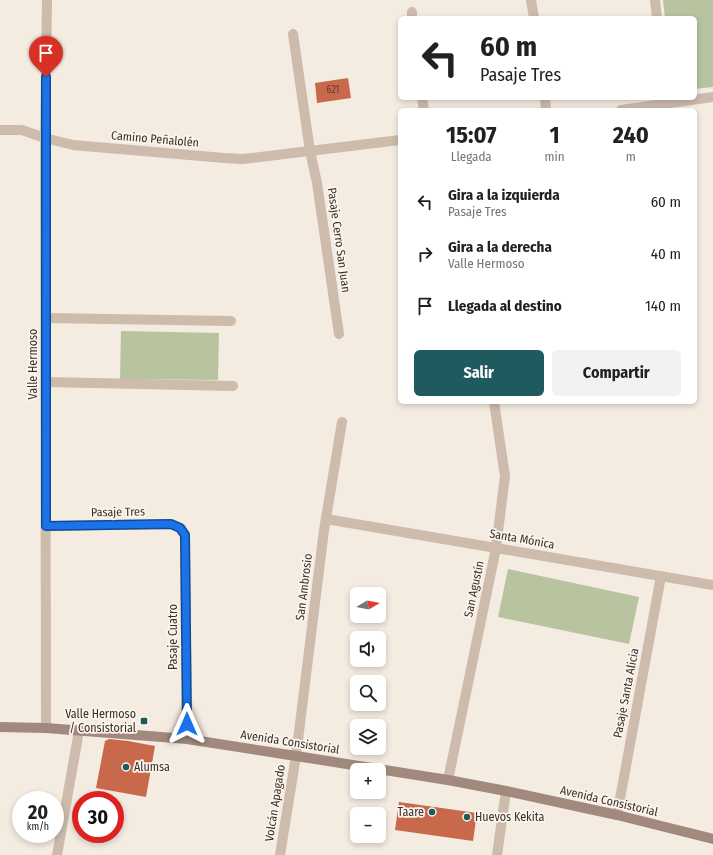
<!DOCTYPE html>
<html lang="es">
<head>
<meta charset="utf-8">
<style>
	:root { --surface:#fff; --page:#f2f2f2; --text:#202124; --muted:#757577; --accent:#1f5a5e }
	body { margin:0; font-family:"Fira Sans Condensed",sans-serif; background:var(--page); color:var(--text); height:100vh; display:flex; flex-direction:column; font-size:15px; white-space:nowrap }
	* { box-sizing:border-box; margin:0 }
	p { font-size:13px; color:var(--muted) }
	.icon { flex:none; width:22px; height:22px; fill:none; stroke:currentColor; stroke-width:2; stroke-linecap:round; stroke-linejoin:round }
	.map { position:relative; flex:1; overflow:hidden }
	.sheet { position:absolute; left:398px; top:108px; width:299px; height:296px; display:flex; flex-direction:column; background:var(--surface); border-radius:6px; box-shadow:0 2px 6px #0003 }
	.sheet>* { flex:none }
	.banner { position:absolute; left:398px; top:16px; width:299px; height:84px; border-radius:6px; box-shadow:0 2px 6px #0003; background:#fff; color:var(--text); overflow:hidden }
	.needle { width:26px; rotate:80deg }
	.controls { position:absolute; left:350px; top:587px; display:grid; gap:8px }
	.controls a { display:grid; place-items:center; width:36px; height:36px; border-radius:6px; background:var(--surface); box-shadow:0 2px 6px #0003; font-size:20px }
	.speed { position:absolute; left:12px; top:791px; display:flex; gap:8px; font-size:20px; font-weight:700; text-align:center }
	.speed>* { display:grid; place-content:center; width:52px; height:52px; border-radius:50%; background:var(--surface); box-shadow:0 2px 6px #0003; line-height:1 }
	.speed small { font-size:10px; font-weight:400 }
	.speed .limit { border:6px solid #d22; background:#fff; color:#111 }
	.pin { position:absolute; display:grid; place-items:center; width:34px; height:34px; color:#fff; margin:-41px -17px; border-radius:50% 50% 50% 0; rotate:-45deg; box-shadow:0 0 4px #0007 }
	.pin .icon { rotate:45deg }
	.me { position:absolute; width:44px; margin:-22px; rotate:0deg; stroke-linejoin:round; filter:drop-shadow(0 0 3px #0008) }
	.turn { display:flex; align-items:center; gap:14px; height:84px; padding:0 16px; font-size:18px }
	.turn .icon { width:52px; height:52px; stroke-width:2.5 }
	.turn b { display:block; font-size:28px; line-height:34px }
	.eta { display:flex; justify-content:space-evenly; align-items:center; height:68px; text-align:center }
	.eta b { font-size:24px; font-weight:700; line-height:28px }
	.button { display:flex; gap:8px; margin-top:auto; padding:8px 16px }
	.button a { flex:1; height:46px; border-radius:6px; background:var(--accent); color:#fff; font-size:16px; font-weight:700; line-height:46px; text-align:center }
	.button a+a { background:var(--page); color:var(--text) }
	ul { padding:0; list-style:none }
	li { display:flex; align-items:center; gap:12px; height:52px; padding:0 16px }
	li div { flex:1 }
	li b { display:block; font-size:15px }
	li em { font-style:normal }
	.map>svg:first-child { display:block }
	.green { fill:#b8c4a0 }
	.building { fill:#c8694b }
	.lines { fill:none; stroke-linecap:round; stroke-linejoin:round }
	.lane { stroke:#cdbbac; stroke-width:10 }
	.street { stroke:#cdbbac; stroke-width:10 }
	.secondary { stroke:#a18a7d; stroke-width:10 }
	.route-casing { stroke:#114b97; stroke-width:10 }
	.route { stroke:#1a73e8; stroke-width:7 }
	.poi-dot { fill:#1f5a5e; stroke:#fbf5ee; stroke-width:1.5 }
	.labels { text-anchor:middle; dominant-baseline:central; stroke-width:3.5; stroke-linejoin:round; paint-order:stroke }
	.number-label { font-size:10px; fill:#5e3e33 }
	.street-label { font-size:12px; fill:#3b302b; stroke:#fbf5ee }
	.poi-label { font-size:12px; fill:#3b302b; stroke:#fbf5ee; text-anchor:end }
</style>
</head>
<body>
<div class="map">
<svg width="713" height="855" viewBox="0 0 713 855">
	<rect width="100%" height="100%" fill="#f4ebe1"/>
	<!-- green -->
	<path class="green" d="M663,0H713V87L695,89V18H665Z
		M121,331L219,333L218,380L120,379Z
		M508,569L639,597L629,644L498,617Z"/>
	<!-- building -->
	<path class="building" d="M348,78L351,98L317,103L315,83Z
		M109,739L128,741L155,746L146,797L96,788L105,741Z
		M399,802L477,813L473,841L395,830Z"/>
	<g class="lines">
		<!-- lane -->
		<path class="lane" d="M46,318L231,321
			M46,382L233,386"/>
		<!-- street -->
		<path class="street" d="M531,0L534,18
			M655,0L657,18
			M412,12V18
			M293,34L310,151L317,183L339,334
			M422,98L424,110
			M545,98L546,110
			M621,110L713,97
			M0,130H22L45,138L73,145L224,158L243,159L400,140
			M326,519L713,585
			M46,526L171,524L181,528L185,535L187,739
			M46,728L45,138L47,0
			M448,780L496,548L505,476L494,402
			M617,815L661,576
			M57,855L79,731
			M280,855L296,756L324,530L342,422
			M497,855L506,791"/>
		<!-- secondary -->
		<path class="secondary" d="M0,727L46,728L187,739L296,756L448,780L506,791L617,815L713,839"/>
	</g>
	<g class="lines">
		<!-- route casing -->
		<g class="route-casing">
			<path id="route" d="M46,77V526L171,524L180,528L185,535L187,724"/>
		</g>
		<!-- route -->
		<use href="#route" class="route"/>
	</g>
	<!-- markers -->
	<g class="poi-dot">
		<rect x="140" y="717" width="8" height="8" rx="2"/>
		<circle cx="126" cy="767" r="4"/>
		<circle cx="432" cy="812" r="4"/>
		<circle cx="467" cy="817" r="4"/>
	</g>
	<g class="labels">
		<!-- number labels -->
		<g class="number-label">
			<text x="333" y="90">621</text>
		</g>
		<!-- street labels -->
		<g class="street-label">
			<text transform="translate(155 139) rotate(5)">Camino Peñalolén</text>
			<text transform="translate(339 240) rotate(82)">Pasaje Cerro San Juan</text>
			<text transform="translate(33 364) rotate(-90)">Valle Hermoso</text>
			<text transform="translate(118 512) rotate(-1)">Pasaje Tres</text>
			<text transform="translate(522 539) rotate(10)">Santa Mónica</text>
			<text transform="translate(304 587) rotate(-83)">San Ambrosio</text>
			<text transform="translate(474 589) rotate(-78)">San Agustín</text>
			<text transform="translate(173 637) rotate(-90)">Pasaje Cuatro</text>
			<text transform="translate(626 693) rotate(-79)">Pasaje Santa Alicia</text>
			<text transform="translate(290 742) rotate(9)">Avenida Consistorial</text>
			<text transform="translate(609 801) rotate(13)">Avenida Consistorial</text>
			<text transform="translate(275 803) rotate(-81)">Volcán Apagado</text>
		</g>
		<!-- poi labels -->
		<g class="poi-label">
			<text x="136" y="714">Valle Hermoso<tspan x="136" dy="14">/ Consistorial</tspan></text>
			<text x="134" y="767" text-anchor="start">Alumsa</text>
			<text x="424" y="812">Taare</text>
			<text x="475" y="817" text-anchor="start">Huevos Kekita</text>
		</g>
	</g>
</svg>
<div class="controls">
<a><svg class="needle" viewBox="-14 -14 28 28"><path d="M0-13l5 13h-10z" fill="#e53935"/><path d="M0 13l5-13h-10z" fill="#757577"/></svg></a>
<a><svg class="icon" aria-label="sound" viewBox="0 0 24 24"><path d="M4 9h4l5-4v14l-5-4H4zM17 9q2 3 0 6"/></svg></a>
<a><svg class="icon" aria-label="search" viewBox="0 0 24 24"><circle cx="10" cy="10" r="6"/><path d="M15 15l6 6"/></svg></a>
<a><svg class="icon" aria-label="layers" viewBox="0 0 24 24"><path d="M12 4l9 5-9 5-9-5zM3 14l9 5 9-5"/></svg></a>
<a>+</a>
<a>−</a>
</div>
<div class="speed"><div>20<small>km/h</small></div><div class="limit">30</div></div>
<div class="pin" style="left:46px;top:77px;background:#d93025"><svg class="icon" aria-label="arrive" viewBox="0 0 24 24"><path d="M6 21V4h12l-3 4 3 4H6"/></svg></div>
<svg class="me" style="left:187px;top:724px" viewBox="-20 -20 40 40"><path d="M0-17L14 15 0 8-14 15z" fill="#1a73e8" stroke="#fff" stroke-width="4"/></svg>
<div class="banner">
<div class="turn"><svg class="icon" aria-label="left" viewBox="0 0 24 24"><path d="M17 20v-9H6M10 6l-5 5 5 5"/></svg><div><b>60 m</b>Pasaje Tres</div></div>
</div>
<section class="sheet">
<div class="eta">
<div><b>15:07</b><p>Llegada</p></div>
<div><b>1</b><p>min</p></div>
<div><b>240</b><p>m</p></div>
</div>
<ul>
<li><svg class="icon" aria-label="left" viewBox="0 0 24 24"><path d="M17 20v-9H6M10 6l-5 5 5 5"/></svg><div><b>Gira a la izquierda</b><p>Pasaje Tres</p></div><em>60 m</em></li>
<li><svg class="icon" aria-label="right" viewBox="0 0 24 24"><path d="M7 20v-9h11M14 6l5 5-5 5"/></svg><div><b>Gira a la derecha</b><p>Valle Hermoso</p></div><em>40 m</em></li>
<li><svg class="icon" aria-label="arrive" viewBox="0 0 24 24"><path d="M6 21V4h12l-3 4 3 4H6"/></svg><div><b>Llegada al destino</b></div><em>140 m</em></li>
</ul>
<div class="button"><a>Salir</a><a>Compartir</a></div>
</section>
</div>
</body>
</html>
